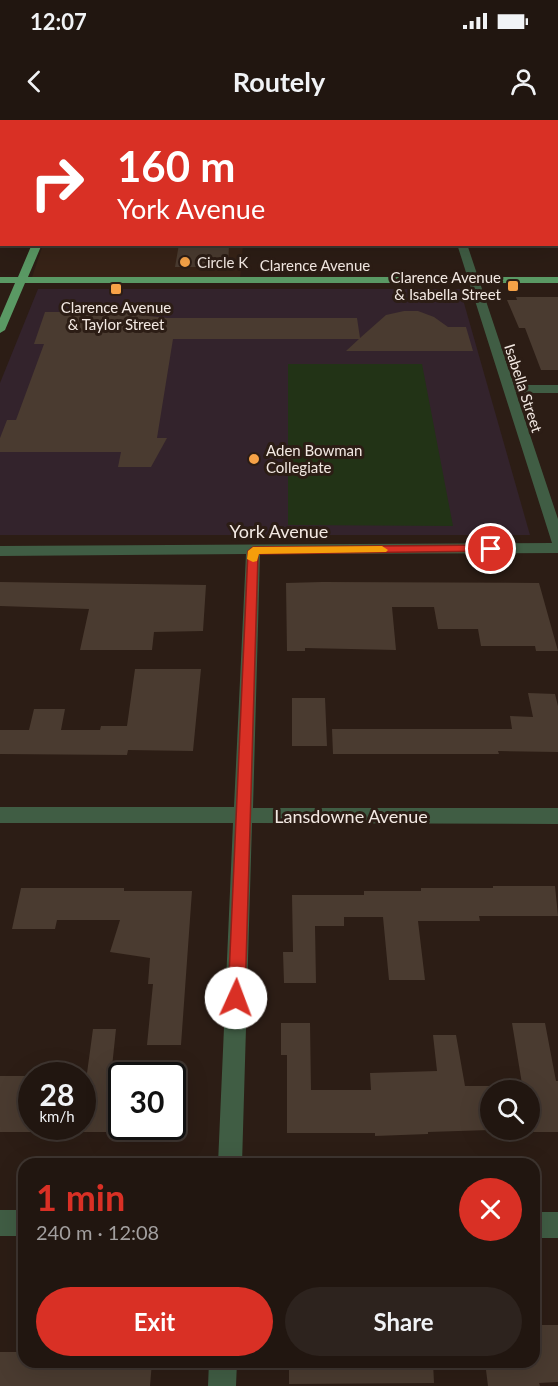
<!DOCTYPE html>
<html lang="en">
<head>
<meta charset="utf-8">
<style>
	:root { --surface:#211610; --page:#2d231e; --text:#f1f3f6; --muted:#a29f9f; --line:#3e3530; --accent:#d93025 }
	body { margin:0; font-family:Lato,sans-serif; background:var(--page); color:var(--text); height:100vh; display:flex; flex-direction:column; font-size:22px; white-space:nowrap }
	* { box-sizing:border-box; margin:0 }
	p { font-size:20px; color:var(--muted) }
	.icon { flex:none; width:33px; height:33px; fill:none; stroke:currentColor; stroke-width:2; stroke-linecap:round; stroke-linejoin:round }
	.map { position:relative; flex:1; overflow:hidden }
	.drawer { position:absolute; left:18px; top:1038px; width:522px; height:210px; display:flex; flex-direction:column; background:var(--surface); border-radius:18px; box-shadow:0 6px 24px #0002,0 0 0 2px var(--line) }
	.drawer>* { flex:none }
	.hud { position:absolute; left:0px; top:0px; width:558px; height:126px; box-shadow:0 6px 24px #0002,0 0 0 2px var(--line); background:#d93025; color:#fff; overflow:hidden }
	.buttons { position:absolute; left:480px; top:960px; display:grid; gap:12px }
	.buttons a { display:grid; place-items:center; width:60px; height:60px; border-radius:50%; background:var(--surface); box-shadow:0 6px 24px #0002,0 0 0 2px var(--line); font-size:30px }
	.speed { position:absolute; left:18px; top:942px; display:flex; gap:12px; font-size:30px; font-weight:700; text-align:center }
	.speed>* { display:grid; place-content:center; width:78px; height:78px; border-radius:50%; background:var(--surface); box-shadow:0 6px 24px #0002,0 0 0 2px var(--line); line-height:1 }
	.speed small { font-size:15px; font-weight:400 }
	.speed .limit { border:3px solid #111; border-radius:9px; background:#fff; color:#111 }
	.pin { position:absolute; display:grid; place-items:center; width:51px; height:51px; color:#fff; margin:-26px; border:3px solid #fff; border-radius:50%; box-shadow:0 2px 6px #0007 }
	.me { position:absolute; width:66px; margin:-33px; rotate:2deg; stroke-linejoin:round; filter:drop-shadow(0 0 4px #0008) }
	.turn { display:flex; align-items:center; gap:21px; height:126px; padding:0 18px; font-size:27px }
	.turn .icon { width:78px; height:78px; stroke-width:2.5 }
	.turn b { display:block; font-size:42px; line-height:51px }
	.round { display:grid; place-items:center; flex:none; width:63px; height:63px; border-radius:32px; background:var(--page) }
	.headline { display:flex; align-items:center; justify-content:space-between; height:102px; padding:0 18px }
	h1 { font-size:36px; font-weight:700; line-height:45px; color:var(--accent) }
	.cta { display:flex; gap:12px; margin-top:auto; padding:12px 18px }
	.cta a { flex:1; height:69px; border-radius:36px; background:var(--accent); color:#fff; font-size:24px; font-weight:700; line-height:69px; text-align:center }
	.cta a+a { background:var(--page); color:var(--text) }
	.status { display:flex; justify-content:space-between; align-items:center; height:42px; padding:0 30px; background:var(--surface); direction:ltr }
	.status svg { height:16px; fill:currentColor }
	header { display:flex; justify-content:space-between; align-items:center; height:78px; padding:0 18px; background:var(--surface); font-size:27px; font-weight:700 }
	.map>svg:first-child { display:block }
	.built { fill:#372317 }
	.education { fill:#33232c }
	.green { fill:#223316 }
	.building { fill:#4a3b30 }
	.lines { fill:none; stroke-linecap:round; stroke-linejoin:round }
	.minor { fill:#405d44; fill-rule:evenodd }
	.major { fill:#5a9964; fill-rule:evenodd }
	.route { fill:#d93025; stroke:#8d1f18; stroke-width:1.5 }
	.slow { fill:#f59e0b }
	.poi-dot { fill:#f6a247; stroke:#2c1d15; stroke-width:2 }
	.labels { text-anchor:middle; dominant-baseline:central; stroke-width:6; stroke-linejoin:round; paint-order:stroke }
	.far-poi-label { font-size:15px; fill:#f3e9e3; stroke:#2c1d15; text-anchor:start }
	.far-street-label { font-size:15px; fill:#f3e9e3; stroke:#2c1d15 }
	.street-label { font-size:18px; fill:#f3e9e3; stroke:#2c1d15 }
</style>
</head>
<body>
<div class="status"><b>12:07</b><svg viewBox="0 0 49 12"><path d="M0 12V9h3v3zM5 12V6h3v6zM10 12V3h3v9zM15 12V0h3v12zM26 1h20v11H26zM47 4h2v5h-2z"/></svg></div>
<header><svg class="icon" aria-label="back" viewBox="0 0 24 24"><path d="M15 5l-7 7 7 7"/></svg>Routely<svg class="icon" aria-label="person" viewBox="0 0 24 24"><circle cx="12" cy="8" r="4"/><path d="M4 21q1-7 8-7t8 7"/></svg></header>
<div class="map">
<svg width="558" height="1266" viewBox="0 0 558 1266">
	<rect width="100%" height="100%" fill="#2c1d15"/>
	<!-- built -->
	<path class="built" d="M43,125H243L240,160L32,157Z"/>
	<!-- education -->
	<path class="education" d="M38,169H460L530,415H0V263Z"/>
	<!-- green -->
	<path class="green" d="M288,244H422L453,406L288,405Z"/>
	<!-- building -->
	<path class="building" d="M179,124L229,125L228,147H175Z
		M516,177H558V250H541L525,208H519L507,180H517Z
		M404,191H418L434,197L448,207H466L473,231H346L359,219H173L157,318H167L151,347H118L121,332H0V318L7,300H16L44,224H34L45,192H149L148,196L168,198H357L360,218L386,195Z
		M0,462L206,465L203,511L154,512L152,530H80L89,489L0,486Z
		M322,462L539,463L558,531H536L535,526H481L478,509H438L434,487H392L396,530L305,528V531H287L286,463Z
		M135,549H201L193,631L128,630L127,635L0,634V610H29L34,589H65L61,610H100L101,606H127Z
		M528,573L555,574L558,586V632L498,631L499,634H333L332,609H512L510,596L533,597Z
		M292,578H325L327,626H292Z
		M493,766H555L558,796H479L480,801H418L425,860H389L383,797H344V806H315L316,863H284L283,832H293L292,775H364V771H421V768H493Z
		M21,768H124V771H192L181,925H147L153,864H148L150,838L110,832L120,800H57L55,809H12Z
		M281,903H310L311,970H371L370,953L437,951L433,915H456L465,966H490V1010L428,1012V1014L375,1016V1013H287V935H281Z
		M512,903H545L556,961H558V1012H530V970H523Z
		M93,909H116L110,966H122V1012H82V968H85Z
		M0,956H32V1012H0Z
		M534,1205H558V1262L539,1263L540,1266H488L485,1242H534Z
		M0,1232H24V1242H152L150,1266H0Z
		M289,1242H433L434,1263L289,1264Z"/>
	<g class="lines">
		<!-- minor -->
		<path class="minor" d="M417,0H425V2H418Z
			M553,1H558V5L556,2Z
			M0,37H2V41H0Z
			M556,67H558V73H556Z
			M457,124H467L514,265H558V273H516L558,399V433L260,434L253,688H558V704L252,703L242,1044H218L233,703H0V687H234L246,434L0,436V426L552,423Z
			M0,1090H24V1116H0Z
			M534,1092H558V1118H534Z
			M209,1242H237L236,1266H208Z"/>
		<!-- major -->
		<path class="major" d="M86,0H94L86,2Z
			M32,124H42L28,157H558V163H25L5,210L0,213V198L15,163H0V157H18Z"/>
	</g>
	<!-- route -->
	<path class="route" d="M491,425L497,429L495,431L258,434L245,878L242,883L236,886L230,883L228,878L248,431L253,427Z"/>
	<!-- slow -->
	<path class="slow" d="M382,426L388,430L386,432L259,434L257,441L253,442L247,439L248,431L253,427Z"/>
	<!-- markers -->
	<g class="poi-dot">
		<circle cx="185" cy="142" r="6"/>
		<rect x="507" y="160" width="12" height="12" rx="3"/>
		<rect x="110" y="163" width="12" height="12" rx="3"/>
		<circle cx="254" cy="339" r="6"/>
	</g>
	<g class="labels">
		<!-- far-poi labels -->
		<g class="far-poi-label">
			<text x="197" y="142">Circle K</text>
			<text x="501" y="157" text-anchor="end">Clarence Avenue<tspan x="501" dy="17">&amp; Isabella Street</tspan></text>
			<text x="116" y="187" text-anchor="middle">Clarence Avenue<tspan x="116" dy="17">&amp; Taylor Street</tspan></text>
			<text x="266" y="330">Aden Bowman<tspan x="266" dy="17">Collegiate</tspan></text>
		</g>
		<!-- far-street labels -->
		<g class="far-street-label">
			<text x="315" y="145">Clarence Avenue</text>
			<text transform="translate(524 268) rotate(72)">Isabella Street</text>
		</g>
		<!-- street labels -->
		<g class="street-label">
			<text x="279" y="411">York Avenue</text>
			<text x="351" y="696">Lansdowne Avenue</text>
		</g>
	</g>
</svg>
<div class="buttons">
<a><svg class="icon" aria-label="search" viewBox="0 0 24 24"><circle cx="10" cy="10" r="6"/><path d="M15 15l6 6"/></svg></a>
</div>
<div class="speed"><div>28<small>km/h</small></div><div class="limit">30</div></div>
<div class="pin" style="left:491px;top:429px;background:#d93025"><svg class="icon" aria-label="arrive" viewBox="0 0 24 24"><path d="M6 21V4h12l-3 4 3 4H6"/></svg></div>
<svg class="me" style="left:236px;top:878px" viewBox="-20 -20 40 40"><circle r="19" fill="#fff"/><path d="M0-13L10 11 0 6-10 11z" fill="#d93025"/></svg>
<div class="hud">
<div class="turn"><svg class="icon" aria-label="right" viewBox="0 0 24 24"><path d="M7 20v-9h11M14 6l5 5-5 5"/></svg><div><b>160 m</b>York Avenue</div></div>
</div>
<section class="drawer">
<div class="headline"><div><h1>1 min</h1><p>240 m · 12:08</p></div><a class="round" style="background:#d93025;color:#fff"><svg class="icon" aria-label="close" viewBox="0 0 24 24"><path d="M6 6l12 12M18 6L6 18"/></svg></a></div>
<div class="cta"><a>Exit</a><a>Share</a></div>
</section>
</div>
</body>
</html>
